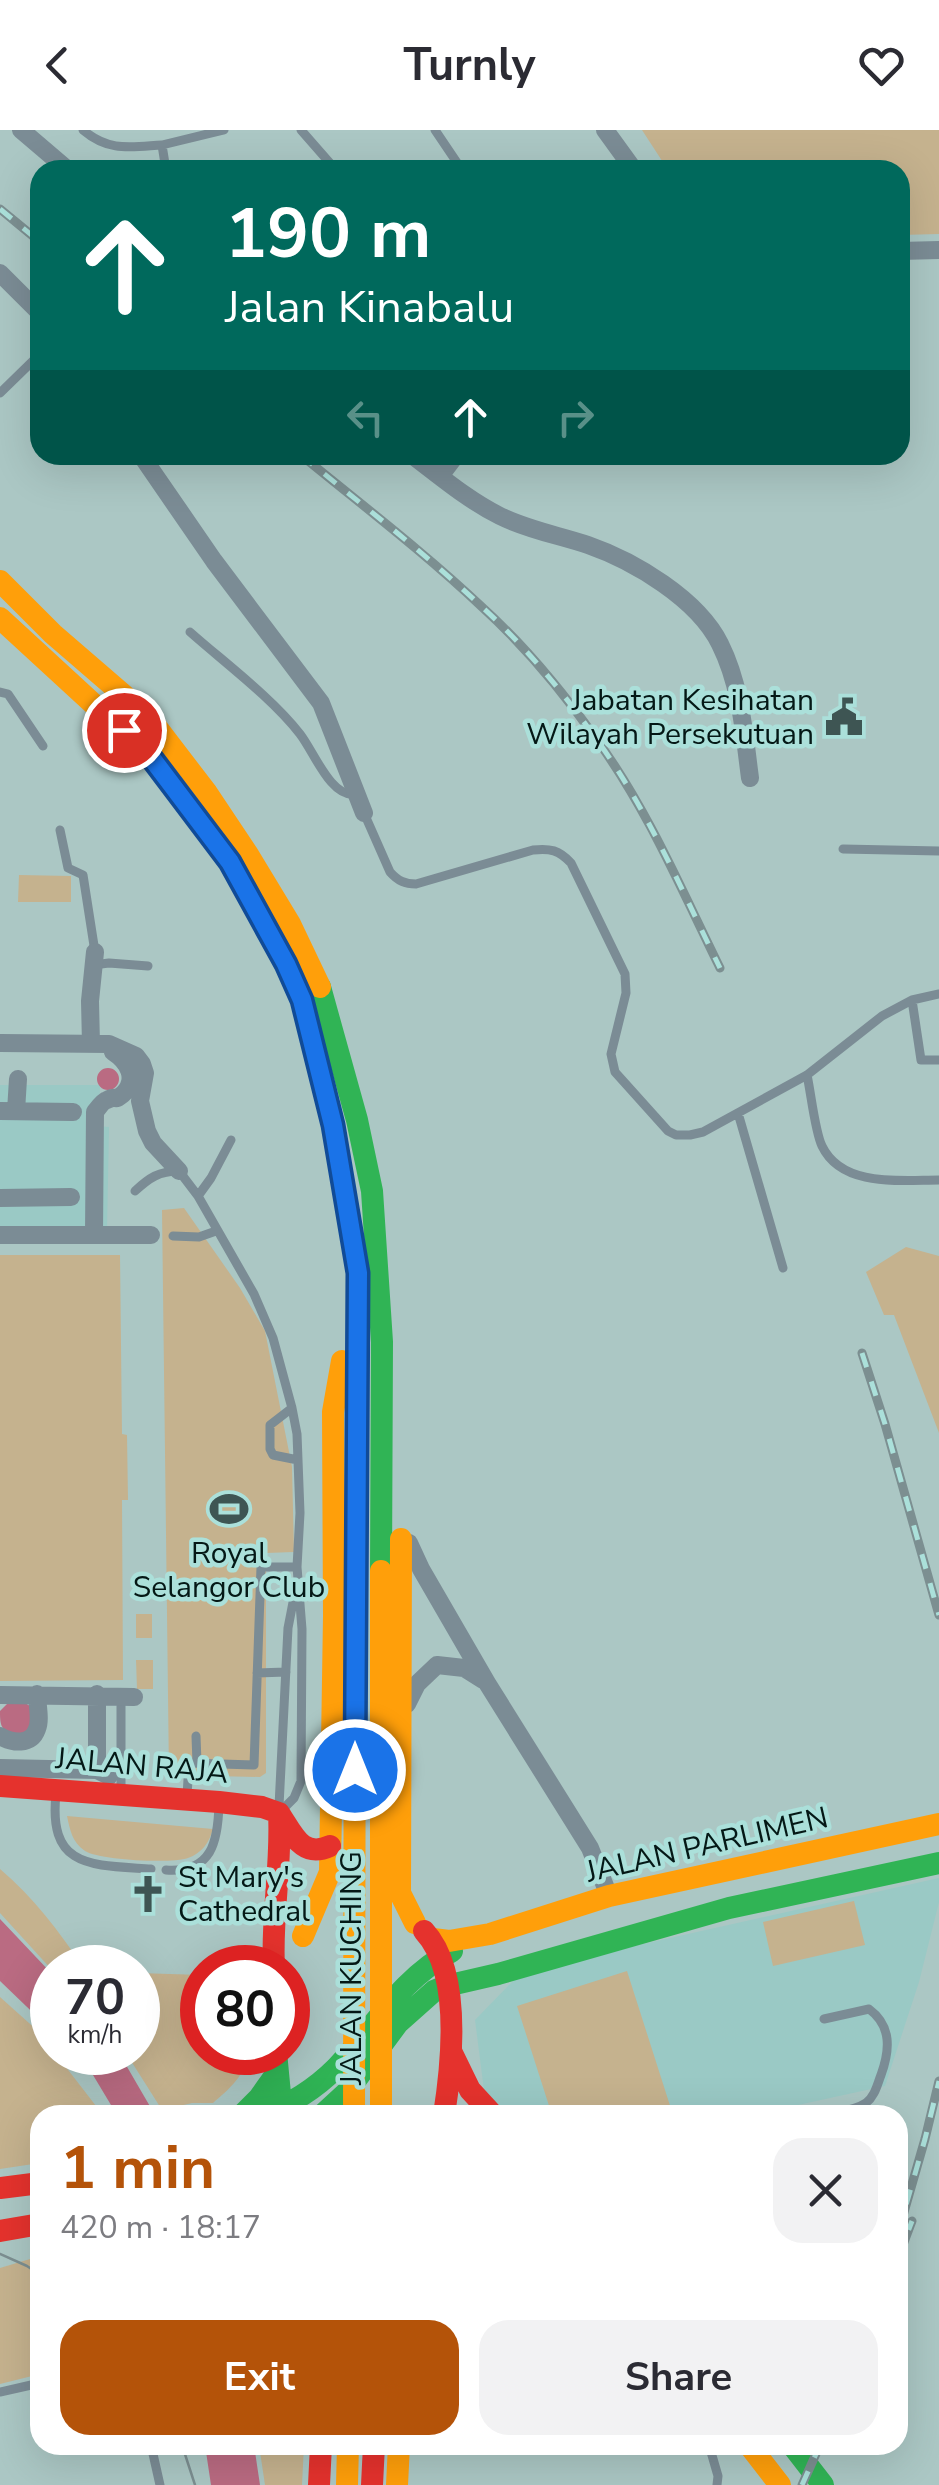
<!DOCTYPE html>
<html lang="en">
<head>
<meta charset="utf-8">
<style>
	:root { --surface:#fff; --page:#f2f2f3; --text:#2b2b33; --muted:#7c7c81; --accent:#b45309 }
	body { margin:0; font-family:"Nunito Sans",sans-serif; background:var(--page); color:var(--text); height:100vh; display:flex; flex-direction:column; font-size:38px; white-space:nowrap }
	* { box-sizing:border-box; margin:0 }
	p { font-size:32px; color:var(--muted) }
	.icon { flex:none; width:55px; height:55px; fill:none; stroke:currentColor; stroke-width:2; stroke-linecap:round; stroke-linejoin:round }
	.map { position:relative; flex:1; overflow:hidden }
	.sheet { position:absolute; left:30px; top:1975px; width:878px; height:350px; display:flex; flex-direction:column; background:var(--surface); border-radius:30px; box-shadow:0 10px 40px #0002 }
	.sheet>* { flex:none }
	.banner { position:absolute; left:30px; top:30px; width:880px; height:305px; border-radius:30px; box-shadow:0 10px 40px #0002; background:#00695c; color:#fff; overflow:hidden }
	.speed { position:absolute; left:30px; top:1815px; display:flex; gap:20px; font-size:50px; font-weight:700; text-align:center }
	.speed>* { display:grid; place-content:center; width:130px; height:130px; border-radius:50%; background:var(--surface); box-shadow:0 10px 40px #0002; line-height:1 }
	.speed small { font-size:25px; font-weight:400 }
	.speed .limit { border:15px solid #d22; background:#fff; color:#111 }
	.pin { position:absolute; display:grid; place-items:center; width:85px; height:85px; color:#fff; margin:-42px; border:5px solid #fff; border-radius:50%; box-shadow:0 2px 10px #0007 }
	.me { position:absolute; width:110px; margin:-55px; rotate:0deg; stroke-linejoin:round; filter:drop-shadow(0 0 8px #0008) }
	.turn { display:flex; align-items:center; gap:35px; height:210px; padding:0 30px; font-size:45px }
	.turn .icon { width:130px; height:130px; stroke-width:2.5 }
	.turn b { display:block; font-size:70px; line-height:85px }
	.lanes { display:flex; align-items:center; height:95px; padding:0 30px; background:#0003; justify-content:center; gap:50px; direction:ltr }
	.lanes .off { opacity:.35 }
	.round { display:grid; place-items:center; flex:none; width:105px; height:105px; border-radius:30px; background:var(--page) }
	.head { display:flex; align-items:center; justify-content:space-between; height:170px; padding:0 30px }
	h1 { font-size:60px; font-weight:700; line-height:75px; color:var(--accent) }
	.action { display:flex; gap:20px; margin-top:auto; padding:20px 30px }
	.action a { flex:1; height:115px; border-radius:30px; background:var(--accent); color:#fff; font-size:40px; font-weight:700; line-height:115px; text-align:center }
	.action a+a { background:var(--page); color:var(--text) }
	header { display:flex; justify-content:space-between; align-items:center; height:130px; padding:0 30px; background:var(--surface); font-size:45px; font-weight:700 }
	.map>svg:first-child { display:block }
	.built { fill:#9ac9c5 }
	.green { fill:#c5b28e }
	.water { fill:#ba6b82 }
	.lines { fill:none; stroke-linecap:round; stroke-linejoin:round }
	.lane { stroke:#7b8c95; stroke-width:9 }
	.street { stroke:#7b8c95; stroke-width:18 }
	.fast { stroke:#30b455; stroke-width:22 }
	.slow { stroke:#ff9f0a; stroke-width:22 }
	.jam { stroke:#e5322d; stroke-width:22 }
	.tram { stroke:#7c8f91; stroke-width:2.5 }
	.rail-casing { stroke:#7c8f91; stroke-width:9 }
	.rail { stroke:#abe0da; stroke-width:5; stroke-dasharray:15; stroke-linecap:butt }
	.slow-bridge { stroke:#ff9f0a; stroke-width:22 }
	.route-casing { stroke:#114b97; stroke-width:25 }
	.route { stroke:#1a73e8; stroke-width:18 }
	.labels { text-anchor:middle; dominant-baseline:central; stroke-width:9; stroke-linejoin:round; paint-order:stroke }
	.poi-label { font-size:30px; fill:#041816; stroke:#abe0da; text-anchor:end }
	.street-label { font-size:30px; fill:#041816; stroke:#abe0da }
</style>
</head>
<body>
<header><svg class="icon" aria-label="back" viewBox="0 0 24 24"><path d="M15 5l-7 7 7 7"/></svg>Turnly<svg class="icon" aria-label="heart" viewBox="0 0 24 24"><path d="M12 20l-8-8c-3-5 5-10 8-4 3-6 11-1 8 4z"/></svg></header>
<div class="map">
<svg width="939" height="2355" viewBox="0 0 939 2355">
	<rect width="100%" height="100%" fill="#abc7c4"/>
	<!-- built -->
	<path class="built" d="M0,955H100L99,996L109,997L107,1101L0,1100Z
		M939,1748V1772L919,1852L885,1956L766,1982L763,1985H501L485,1968L475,1890L514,1850L630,1817Z"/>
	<!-- green -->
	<path class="green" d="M642,0H939V104L900,105V40H668Z
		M19,745L71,746V772H18Z
		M184,1078L240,1158L265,1201L292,1337L294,1422L266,1423V1643L260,1647L169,1645L162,1080Z
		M906,1117L939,1126V1303L894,1185H884L866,1142Z
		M0,1125H120L122,1304L127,1305L128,1370H122L123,1550L0,1551Z
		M136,1484H152V1508H136Z
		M136,1530H153V1559H137Z
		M67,1686L213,1699C209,1713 202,1723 188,1728C171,1734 99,1730 85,1721C72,1712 70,1700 67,1686Z
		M0,1739C33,1767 59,1801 83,1837L52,1838V1840L0,1783Z
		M854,1771L865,1815L773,1836L763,1792Z
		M627,1841L673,1985H552L517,1876Z
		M138,1843L202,1845V1922L248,1923C246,1945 229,1959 213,1973H192L162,1980L126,1923L138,1922Z
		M0,1867L39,1902L52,1919V1922L55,1923L103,1985H40V2033L0,2039Z
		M40,2126V2244L0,2254V2138Z
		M259,2315H304L302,2355H265Z"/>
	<!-- water -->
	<path class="water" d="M97 949a11 11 0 1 1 22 0a11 11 0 1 1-22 0Z
		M8,1573H25L30,1576L32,1597L19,1606C2,1599 0,1600 0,1581Z
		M0,1789L52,1844V1901L0,1851Z
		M74,1923H119L155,1985H117L90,1940Z
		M205,2315H254L260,2355H211Z"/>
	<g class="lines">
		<!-- lane -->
		<path class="lane" d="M83,0C109,22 130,17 162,15L166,40
			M301,0L336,40
			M435,0L462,40
			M162,15L224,0
			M0,263L40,224
			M190,502C225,533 272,568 300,604C314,622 331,668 355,664
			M0,562L8,564L43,616
			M364,683L390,742C398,751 405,754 416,754L533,720C550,718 559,720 571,733L625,844L626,863L611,924L615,942L668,1001L676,1005H690L703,1002L807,945L882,886L912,870L939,864
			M60,700L68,738L83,745L95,822
			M843,719L939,721
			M93,835L109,833L148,836
			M912,870L921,930H939
			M807,945C811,963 815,1002 822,1016C842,1058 902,1050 939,1050
			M738,983L783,1138
			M135,1061C149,1048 159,1041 179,1041L198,1066L254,1164L273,1208L292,1278L297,1304L300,1383L297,1437L302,1499L301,1651L294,1668L284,1678
			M198,1066L211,1048L231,1010
			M173,1106L199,1107L216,1101
			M292,1278L270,1295V1319L273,1325L298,1330
			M257,1543L286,1542
			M121,1576V1663
			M196,1606L197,1633
			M56,1664C48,1739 92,1735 151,1739
			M187,1666L189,1633L254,1635L261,1437H297
			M279,1676L288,1498L295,1462
			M166,1740C212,1743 218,1712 219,1674
			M824,1889L869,1879C892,1896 890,1920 881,1945C877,1955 875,1966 866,1973C856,1980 839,1982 827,1985
			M0,2262L40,2253
			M151,2315L160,2355
			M709,2315L718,2346L717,2355"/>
		<!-- street -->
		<path class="street" d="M21,0L68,40
			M605,0L634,40
			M900,121L939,120
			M0,143L40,183
			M141,325L214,431L321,573L364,683
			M412,325C441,347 468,370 500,386C528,400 558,405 588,415C634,431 698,469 720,514C741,556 744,603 750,648
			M440,346L456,325
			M0,913L109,914L136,926L142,934L145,943L140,971L147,1001L153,1013L179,1041
			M91,914L90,871L95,822
			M0,981L73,982
			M16,981L18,949
			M0,1068L71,1067
			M94,1104L95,982C98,978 103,971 107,970C119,964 112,973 123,964C139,949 127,931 113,922
			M0,1105H151
			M409,1413L421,1439L487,1553L590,1718L609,1766
			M0,1565L134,1567
			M407,1574L417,1554L437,1535L464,1538L483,1550
			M0,1606C12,1613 31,1616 37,1599C41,1590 37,1574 37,1564
			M0,1638L97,1640L109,1646
			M97,1640V1564"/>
		<!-- fast -->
		<path class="fast" d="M320,857L357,990L372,1061L382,1212L381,1441
			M276,1922L282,1985
			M242,1985L259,1968L276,1944
			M263,1985C291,1974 315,1959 336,1938C376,1896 399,1850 452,1821
			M322,1985L347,1962L398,1893L434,1861L446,1856L498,1844L729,1778L939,1733
			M792,2315L823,2355"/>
		<!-- slow -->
		<path class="slow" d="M0,451L53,504L148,586L207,663L247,723L290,794L320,857
			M0,488L150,626L220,719
			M401,1409L400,1763L415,1793
			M303,1806L330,1742L334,1486L333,1282L342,1231
			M433,1809L449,1811L490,1804L609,1766L939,1694
			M749,2315L780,2355
			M347,2355L348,2315
			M397,2355L399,2315"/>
		<!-- jam -->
		<path class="jam" d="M305,881L333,995L358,1143L355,1442
			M0,1656L219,1672L262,1677L279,1683C282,1735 271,1786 274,1838
			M279,1683C293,1704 302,1729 330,1716
			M424,1801C462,1842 452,1934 444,1985
			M451,1921L470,1960L493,1985
			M0,2058L40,2053
			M0,2101L40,2094
			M319,2355L321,2315
			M372,2355L374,2315"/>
		<!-- tram -->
		<path class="tram" d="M0,2124L27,2136L40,2145
			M182,2315L195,2355"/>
		<!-- rail casing -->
		<g class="rail-casing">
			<path id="rail" d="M0,79L40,112
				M301,325C362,375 425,423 482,477C525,516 563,562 597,610C648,680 682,761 720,838
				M862,1223L885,1294L939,1485
				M898,2103L925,2009L939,1951
				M898,2128L912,2091
				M802,2355L820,2315"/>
		</g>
		<!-- rail -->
		<use href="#rail" class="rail"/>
		<!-- slow-bridge -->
		<path class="slow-bridge" d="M381,1441V1985
			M354,1985L355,1442"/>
	</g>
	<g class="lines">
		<!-- route casing -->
		<g class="route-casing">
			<path id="route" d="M124,600L150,626L230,732L286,834L302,870L333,995L358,1143L355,1640"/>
		</g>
		<!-- route -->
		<use href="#route" class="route"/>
	</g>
	<!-- icons -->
	<defs>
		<g id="civic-bare" transform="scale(3)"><path d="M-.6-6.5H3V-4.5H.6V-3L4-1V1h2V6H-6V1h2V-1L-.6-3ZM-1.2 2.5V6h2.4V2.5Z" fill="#3e5553" stroke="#abe0da" stroke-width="2.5" paint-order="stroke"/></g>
		<g id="stadium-bare" transform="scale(3)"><path d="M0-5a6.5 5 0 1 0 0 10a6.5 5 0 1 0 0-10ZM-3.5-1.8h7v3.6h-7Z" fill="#3e5553" stroke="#abe0da" stroke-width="2.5" paint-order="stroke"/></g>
		<g id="church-bare" transform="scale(3)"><path d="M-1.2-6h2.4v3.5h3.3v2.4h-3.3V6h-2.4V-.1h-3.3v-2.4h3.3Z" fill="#3e5553" stroke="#abe0da" stroke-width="2.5" paint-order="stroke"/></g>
	</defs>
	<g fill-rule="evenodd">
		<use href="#civic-bare" x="844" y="587"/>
		<use href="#stadium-bare" x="229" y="1379"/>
		<use href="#church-bare" x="148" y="1764"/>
	</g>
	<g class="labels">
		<!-- poi labels -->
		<g class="poi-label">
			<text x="814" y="570">Jabatan Kesihatan<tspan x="814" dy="34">Wilayah Persekutuan</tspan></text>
			<text x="229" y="1423" text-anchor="middle">Royal<tspan x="229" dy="34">Selangor Club</tspan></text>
			<text x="178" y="1747" text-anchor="start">St Mary's<tspan x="178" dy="34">Cathedral</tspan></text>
		</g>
		<!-- street labels -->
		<g class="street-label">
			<text transform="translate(142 1636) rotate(5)">JALAN RAJA</text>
			<text transform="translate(707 1715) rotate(-13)">JALAN PARLIMEN</text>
			<text transform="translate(351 1838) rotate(-90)">JALAN KUCHING</text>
		</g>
	</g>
</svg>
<div class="speed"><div>70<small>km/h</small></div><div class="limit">80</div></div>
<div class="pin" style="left:124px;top:600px;background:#d93025"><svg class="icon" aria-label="arrive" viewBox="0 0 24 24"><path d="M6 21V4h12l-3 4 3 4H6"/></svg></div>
<svg class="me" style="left:355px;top:1640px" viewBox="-20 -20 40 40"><circle r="17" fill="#1a73e8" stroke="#fff" stroke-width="3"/><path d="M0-11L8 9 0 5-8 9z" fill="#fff"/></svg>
<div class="banner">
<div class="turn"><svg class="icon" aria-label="ahead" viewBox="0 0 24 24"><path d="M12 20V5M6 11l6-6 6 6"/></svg><div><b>190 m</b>Jalan Kinabalu</div></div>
<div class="lanes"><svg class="icon off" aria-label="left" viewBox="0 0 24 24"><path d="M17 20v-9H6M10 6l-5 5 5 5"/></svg><svg class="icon" aria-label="ahead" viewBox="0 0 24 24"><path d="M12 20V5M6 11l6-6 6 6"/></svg><svg class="icon off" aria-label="right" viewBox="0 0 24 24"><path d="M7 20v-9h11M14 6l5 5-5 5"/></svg></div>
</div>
<section class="sheet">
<div class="head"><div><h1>1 min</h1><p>420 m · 18:17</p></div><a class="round"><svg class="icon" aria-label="close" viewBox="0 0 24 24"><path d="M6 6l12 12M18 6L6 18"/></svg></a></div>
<div class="action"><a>Exit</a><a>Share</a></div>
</section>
</div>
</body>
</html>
